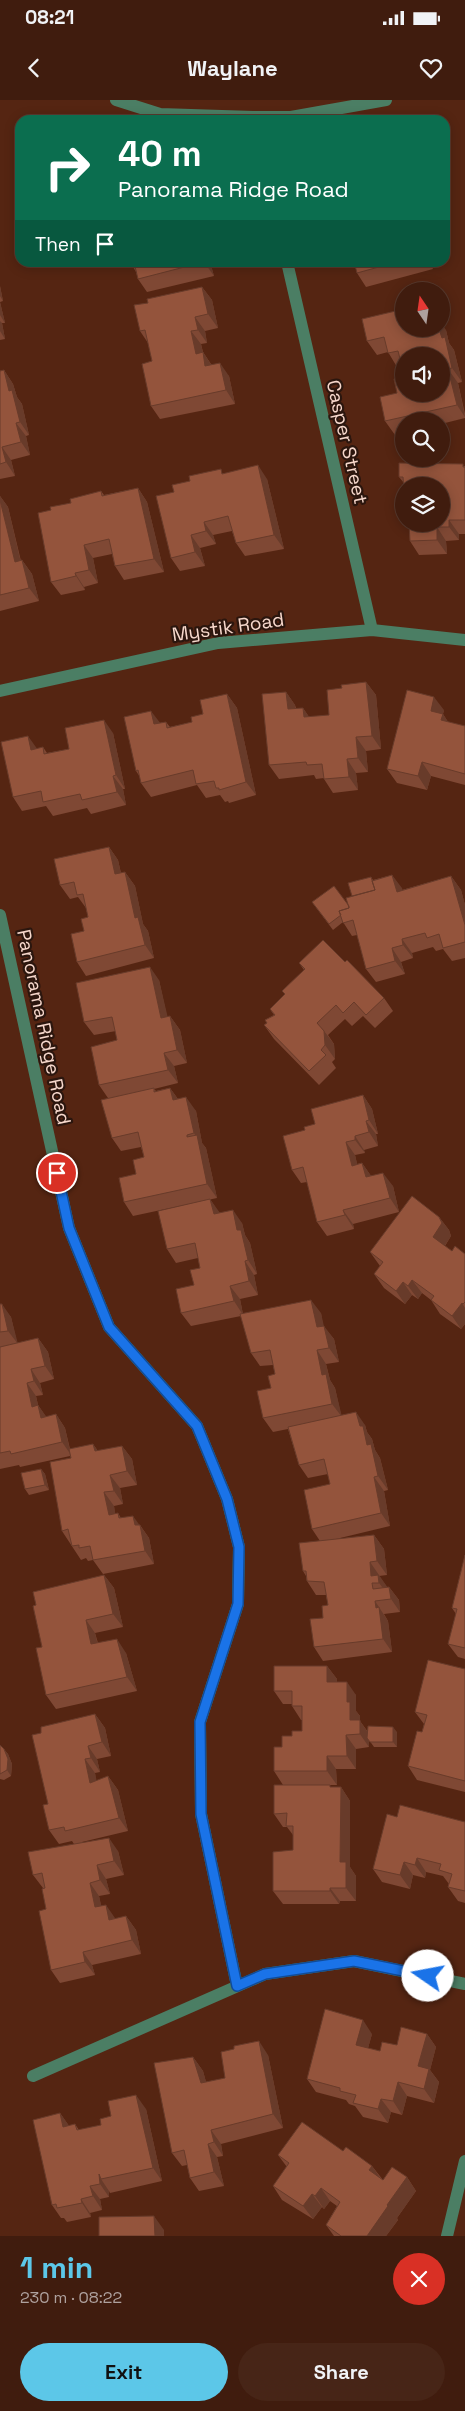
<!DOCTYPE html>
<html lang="en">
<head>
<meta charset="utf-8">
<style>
	:root { --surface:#401c0e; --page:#472517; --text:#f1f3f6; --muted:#aea19e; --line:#593a2e; --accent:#5cc7e8 }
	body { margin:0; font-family:"Space Grotesk",sans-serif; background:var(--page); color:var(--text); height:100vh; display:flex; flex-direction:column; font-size:19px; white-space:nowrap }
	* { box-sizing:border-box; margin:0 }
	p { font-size:16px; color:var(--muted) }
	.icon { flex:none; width:28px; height:28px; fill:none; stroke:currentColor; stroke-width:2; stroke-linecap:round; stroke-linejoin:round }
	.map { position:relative; height:2136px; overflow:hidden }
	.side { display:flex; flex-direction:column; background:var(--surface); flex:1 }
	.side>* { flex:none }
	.guide { position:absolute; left:15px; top:15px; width:435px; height:152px; border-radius:15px; box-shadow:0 2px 12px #0003,0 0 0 1px var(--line); background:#0b6e4f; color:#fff; overflow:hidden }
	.needle { width:32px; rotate:347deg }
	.tools { position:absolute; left:395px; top:182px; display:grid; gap:10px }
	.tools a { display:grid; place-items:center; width:55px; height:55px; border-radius:50%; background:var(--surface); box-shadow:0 2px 12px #0003,0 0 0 1px var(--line); font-size:25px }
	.pin { position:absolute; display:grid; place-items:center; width:42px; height:42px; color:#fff; margin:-21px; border:2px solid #fff; border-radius:50%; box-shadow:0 1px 5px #0007 }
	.me { position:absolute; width:55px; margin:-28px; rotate:282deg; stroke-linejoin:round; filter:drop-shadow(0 0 4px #0008) }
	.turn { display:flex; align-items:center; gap:18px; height:105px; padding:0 20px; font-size:22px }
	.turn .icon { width:65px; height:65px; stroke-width:2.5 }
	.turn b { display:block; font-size:35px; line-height:42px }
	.then { display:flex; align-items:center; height:48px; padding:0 20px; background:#0003; gap:10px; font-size:19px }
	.round { display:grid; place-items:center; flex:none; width:52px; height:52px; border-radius:26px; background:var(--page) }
	.headline { display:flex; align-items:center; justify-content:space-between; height:85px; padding:0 20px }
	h1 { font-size:30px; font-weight:600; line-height:38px; color:var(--accent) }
	.button { display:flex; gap:10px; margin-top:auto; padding:10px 20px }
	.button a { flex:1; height:58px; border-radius:30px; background:var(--accent); color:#111; font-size:20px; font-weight:600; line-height:58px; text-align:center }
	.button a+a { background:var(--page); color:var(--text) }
	.status { display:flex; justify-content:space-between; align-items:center; height:35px; padding:0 25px; background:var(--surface); direction:ltr }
	.status svg { height:14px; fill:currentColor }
	header { display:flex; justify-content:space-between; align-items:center; height:65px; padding:0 20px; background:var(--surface); font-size:22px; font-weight:600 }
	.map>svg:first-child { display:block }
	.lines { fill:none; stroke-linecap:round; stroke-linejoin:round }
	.minor { stroke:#4b7e64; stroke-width:12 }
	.wall { fill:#7f4834 }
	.shaded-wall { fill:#683b2a }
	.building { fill:#94543c; stroke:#683b2a }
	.route-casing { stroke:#114b97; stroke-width:12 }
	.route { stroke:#1a73e8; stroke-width:9 }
	.labels { text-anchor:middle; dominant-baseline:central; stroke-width:4.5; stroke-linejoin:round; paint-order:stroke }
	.street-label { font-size:19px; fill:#f7d8cc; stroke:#2b160e }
</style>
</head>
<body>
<div class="status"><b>08:21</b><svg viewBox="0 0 49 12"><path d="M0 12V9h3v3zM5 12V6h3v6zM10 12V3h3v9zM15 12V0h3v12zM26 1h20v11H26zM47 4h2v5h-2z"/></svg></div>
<header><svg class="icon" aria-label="back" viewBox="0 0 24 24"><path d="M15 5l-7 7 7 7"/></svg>Waylane<svg class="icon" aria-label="heart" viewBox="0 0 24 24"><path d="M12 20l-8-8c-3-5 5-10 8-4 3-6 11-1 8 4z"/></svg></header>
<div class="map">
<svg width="465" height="2136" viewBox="0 0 465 2136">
	<rect width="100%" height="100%" fill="#552512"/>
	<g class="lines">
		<!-- minor -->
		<path class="minor" d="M116,0L160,14L253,17H291L386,0
			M287,162L372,530
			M0,591L218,543L372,530L465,540
			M0,815L69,1128L109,1227L197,1326L227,1399L239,1447L238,1504L200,1622L201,1714L237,1886
			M33,1976L265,1874L354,1861L465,1884
			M447,2136L465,2061"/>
	</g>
	<!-- wall -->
	<path class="wall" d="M130,162H210L214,176L147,192L138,179L136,172Z
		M354,162H431L433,169L366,187L357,173Z
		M0,186L3,201L0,202L5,223H2L5,239L0,240Z
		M202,187L212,200L218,228L205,231L207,243L201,244L203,252L211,264L229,276L235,304L160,319L151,306L152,261L148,243L140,231L148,203Z
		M404,229L446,230L449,243L454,250L462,282L458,283L465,314V318L441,324V321H404V332L395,335L385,321L441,294L402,266L397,267L388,252L377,255L367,241Z
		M4,270L13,284L17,297L22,304L29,335L26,336L30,355L11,360L15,376L0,379V271Z
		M465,366V434H459V440L446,441L447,454L419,455L410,441L441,424L404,383L399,377Z
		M224,373L267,379L284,449L245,456L236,443L232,431L213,435L216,444L200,448L205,466L180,471L171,458L174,392Z
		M138,388L147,402L164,472L124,480L115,466L112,454L93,458L98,483L84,487L85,490L61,495L51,482V410L101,391L104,395Z
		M0,396L8,407L21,461L22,460L32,474L39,501L0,511Z
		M366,582L376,595L381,649L366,651L368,672L356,673L358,690L333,693L324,679V678L316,679L314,675L279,679L269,665L286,592L295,605L296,608H303L309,617L329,615L342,588Z
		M227,594L237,608L256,695L229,703L228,701L225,702L220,695L206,698L197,685L151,697L141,683L140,677L136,671L160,623L166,622L170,627L192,622Z
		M444,610L443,614L448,622L465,626V685L431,676L427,690L397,683L387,669Z
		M113,633L125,689H123L126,705L91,714L87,708L53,716L46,706L22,711L13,697L37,649L43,647L47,653L69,649Z
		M109,747L118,760L121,773L125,772L135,786L143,824L148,831L154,858L86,876L77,862L88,817L86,808L78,797L70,799L60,785Z
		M392,775L402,790L451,776L461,790L465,805V858L452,861L443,849L436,851L433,847L412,853L413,858L401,862L405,874L376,882L366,869L357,835L352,836L343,822L333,830L312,802L349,806L352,796L371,777L373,780Z
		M345,862L384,898L393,911L375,928L363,916L352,926L345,919L328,935L334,944L335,959L332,962L336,968L319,985L274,939L264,925L267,923L265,920L274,915L270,909L285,894L282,891L304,870L299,863Z
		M159,880L167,917L170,916L180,930L187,963L174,966L178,983L154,989L156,991L170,988L178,999L196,1011L202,1043L206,1048L217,1098L133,1116L124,1102L144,1057L141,1047L121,1051L112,1038L108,998L99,985L117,940L116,931L94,935L84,922Z
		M363,995L372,1009L378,1034H376L378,1046L364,1050L365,1053L355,1055L357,1064L362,1063L371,1076L393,1086L399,1112L353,1124L354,1129L327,1136L317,1122L307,1082L301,1083L292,1070L305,1030Z
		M210,1099L219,1113L242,1123L245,1135L250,1143L257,1174L254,1175L258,1195L240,1199L243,1214L321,1213L323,1226L334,1239L339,1262L326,1264L330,1280L335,1288L341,1315L365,1325L367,1332L372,1339L375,1350L380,1358L388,1390L384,1391L390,1426L336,1439L374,1435L384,1449L387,1475L379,1476L387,1487H389L399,1500L400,1512L384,1514L388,1521L392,1552L323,1561L314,1547L328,1505L326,1495H316L307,1481L306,1476L303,1471L320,1441L312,1429L330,1384L328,1374L308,1378L299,1365L288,1329L273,1332L263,1318L275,1274L273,1265L260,1266L251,1253L241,1216L191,1226L181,1213L194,1185L200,1168L198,1158L176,1163L167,1149Z
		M439,1117L449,1130L451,1136L445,1146L452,1151L465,1154V1224L461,1229L440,1214L431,1200L422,1193L418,1199L412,1195L405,1204L384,1188L374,1174L380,1166L370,1152Z
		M0,1204L11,1217L17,1243L38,1238L48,1252L54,1279L40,1283L43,1295L36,1296L38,1305L46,1317L56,1314L65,1328L70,1349L93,1344L98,1351L122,1346L132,1359L137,1385L120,1388L123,1404L114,1406L115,1414L118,1413L121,1418L140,1425L149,1438L154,1464L103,1474L93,1460L88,1461L86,1458L81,1460L62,1431L71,1358L70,1356L20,1367L19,1365L0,1369Z
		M41,1369L45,1374L49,1390L29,1395L25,1389Z
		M465,1455V1559L458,1557L448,1544L456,1514L452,1508Z
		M104,1475L114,1488L123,1527L95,1533L98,1543L126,1553L137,1591L56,1609L46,1595L42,1547L36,1505Z
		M327,1566L337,1579V1582L356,1595V1611L360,1616V1621L368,1632H397V1647H374L369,1640V1647L356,1649V1669H336L337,1685H283L274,1671L282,1647L292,1636L302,1631V1620H301L292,1606V1604H283L274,1591Z
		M465,1569V1692L417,1680L408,1666L422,1632L424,1624L415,1612Z
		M95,1614L105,1628L111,1656L97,1659L100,1672L95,1673L96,1681L108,1676L118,1690L128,1731L82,1742L118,1751L124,1775L106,1779L110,1794L99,1796L101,1806L115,1819L126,1816L136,1830L141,1854L92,1865L95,1875L60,1883L51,1870L46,1809L43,1788L33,1775L74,1744L72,1741L59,1744L49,1730L48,1704L41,1633Z
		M0,1645L8,1654L12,1664L11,1676L4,1680L0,1679Z
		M331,1687H341L350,1701V1767L356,1776V1801H340L339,1804H283L273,1791L293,1750V1735L287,1727H283L274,1714Z
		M397,1717L465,1722V1803L458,1801L448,1787L449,1784L443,1776L426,1772L425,1778L413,1775L410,1789L382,1782L373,1769Z
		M372,1934L368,1948L380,1951L427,1934L436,1947L430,1970L439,1982L434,2003L407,1996L402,2015L391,2012L388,2023L363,2017L355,2006L349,2004L346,2000L316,1992L307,1979Z
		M268,1955L283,2028L221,2044L223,2056L217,2057L224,2086L199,2091L190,2078L187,2065L182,2066L172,2053L193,1957L203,1971L206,1982L225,1978Z
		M146,2009L162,2081L110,2093L109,2091V2097L100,2099L102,2110L90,2113L91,2117L67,2122L64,2118H61L52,2105L60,2013L69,2026L75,2024L79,2030L101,2025Z
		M343,2051L372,2066L383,2080L407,2077L416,2091L397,2118L398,2120L386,2136H334L326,2125L337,2106L330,2101L324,2109L322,2107L313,2119L282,2100L273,2086L287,2067L278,2055Z"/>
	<!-- shaded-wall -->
	<path class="shaded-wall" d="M204,162H210L214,176Z
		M428,162H431L433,169Z
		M0,186L3,201L0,196Z
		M202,187L212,200L218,228L208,214Z
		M0,201V202L5,223L0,215Z
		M195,217L205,231L207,243L198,230Z
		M0,221L2,223L5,239L0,231Z
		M441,223L446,230L449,243L454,250L462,282L452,268L439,229H441Z
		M191,231L201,244L204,258L203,252L212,266L215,279L196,254Z
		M220,263L229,276L235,304L226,290Z
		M448,269L458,283L465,317L457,305Z
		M4,270L13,284L17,297L22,304L29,335L20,322L9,291Z
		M16,323L26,336L30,355L21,342Z
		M2,347L11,360L15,376L6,362Z
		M258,365L267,379L284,449L274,435Z
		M138,388L147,402L164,472L154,459Z
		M0,396L8,407L24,476L15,462L0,400Z
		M449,420L459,434V440L449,427Z
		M204,422L213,435L216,444L206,431Z
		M437,427L446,441L447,454L437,440Z
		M191,435L200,448L205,466L195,452Z
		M84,445L93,458L98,483L89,470Z
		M22,460L32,474L39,501L29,488Z
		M75,473L84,487L85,490L76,476Z
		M366,582L376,595L381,649L372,636Z
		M286,592L295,605L297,623L288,609Z
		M227,594L237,608L256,695L246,682Z
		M434,597L444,610L443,614L452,628L451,634L431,611Z
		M303,608L312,621L304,617Z
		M151,611L161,624H154Z
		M104,620L113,633L125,689L116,675Z
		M28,636L38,650H31Z
		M356,637L366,651L368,672L358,658Z
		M347,659L356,673L358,690L349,677Z
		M422,662L431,676L427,690L418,676Z
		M113,676L123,689L126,705L117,692Z
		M109,747L118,760L124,788L115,774Z
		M125,772L135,786L143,824L148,831L154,858L145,845L135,818Z
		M392,775L402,788L407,805L397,792Z
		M451,776L461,790L465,805V825Z
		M402,839L412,853L413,858L403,845Z
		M392,848L401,862L405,874L395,861Z
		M150,867L159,880L171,931L161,918Z
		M170,916L180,930L187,963L177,950Z
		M324,931L334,944L335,959L325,945Z
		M164,953L174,966L178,983L168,970Z
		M170,988L180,1002L173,1000Z
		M363,995L372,1009L378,1034L369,1020Z
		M186,997L196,1011L202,1043L206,1048L217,1098L207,1084L197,1039L194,1033Z
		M366,1021L376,1034L378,1046L369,1032Z
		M355,1036L364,1050L365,1053L355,1040Z
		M346,1042L355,1055L361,1079L352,1066Z
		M362,1063L372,1077H366Z
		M383,1073L393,1086L399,1112L390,1098Z
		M210,1099L220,1113L214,1114Z
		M233,1110L242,1123L245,1135L250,1143L257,1174L248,1160L237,1130Z
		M343,1110L353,1124L354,1129L345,1115Z
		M439,1117L449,1130L451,1136L442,1150L433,1137Z
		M245,1161L254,1175L258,1195L249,1181Z
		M412,1180L422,1193L418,1199L408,1186Z
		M403,1182L412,1195L405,1204L396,1191Z
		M230,1186L240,1199L243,1215L234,1201Z
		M311,1200L321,1213L327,1240L317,1227Z
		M462,1203L465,1208V1224L461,1229L452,1216Z
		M2,1204L11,1217L18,1244L8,1231Z
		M324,1226L334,1239L339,1262L329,1248Z
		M38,1238L48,1252L54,1279L45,1266Z
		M317,1250L326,1264L330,1280L335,1288L342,1317L332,1304L322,1275Z
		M31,1269L40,1283L43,1295L34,1281Z
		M27,1283L36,1296L38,1305L48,1319L51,1331L32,1307Z
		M356,1312L365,1325L367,1332L372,1339L375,1350L380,1358L388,1390L378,1376L360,1326Z
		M56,1314L65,1328L71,1355L62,1342Z
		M93,1344L102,1357L95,1351Z
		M122,1346L132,1359L137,1385L127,1371Z
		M41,1369L45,1374L49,1390L45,1385Z
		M110,1375L120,1388L123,1404L114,1391Z
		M374,1377L384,1391L390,1426L381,1413Z
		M104,1392L114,1406L118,1429L109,1415Z
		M133,1416L149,1438L154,1464L145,1451L135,1425Z
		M374,1435L384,1449L387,1475L377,1461Z
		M370,1462L388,1488L389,1496L379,1483L371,1476Z
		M104,1475L114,1488L123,1527L113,1514Z
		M389,1487L399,1500L400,1512L391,1499Z
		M375,1501L388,1521L392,1552L383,1539L376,1508Z
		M86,1520L95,1533L101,1558L91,1544Z
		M117,1539L126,1553L137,1591L127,1577Z
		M327,1566L337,1579L336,1596L327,1582Z
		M347,1582L356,1595V1611L360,1616V1621L369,1634V1647L350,1620L347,1602Z
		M95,1614L105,1628L111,1656L102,1642Z
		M393,1627L397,1632V1647L393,1642Z
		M346,1635L356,1649V1669L347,1656Z
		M88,1646L97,1659L100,1672L91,1658Z
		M4,1649L8,1654L12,1664L11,1676L7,1670Z
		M327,1656L336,1669L337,1685L327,1671Z
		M85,1659L95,1673L100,1696L90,1683Z
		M108,1676L118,1690L128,1731L119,1718Z
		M341,1687L350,1701V1767L356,1776V1801L346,1788L340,1762Z
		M109,1738L118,1751L124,1775L114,1761Z
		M417,1758L426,1772L425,1778L415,1765Z
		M404,1762L413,1775L410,1789L400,1775Z
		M97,1765L106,1779L110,1794L100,1780Z
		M90,1783L99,1796L105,1821L95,1807Z
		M330,1788L340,1801L339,1804L330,1791Z
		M106,1805L115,1818L109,1820Z
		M126,1816L136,1830L141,1854L132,1840Z
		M83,1852L92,1865L95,1875L85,1862Z
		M363,1920L372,1934L365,1959L356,1945Z
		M427,1934L436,1947L430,1970L439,1982L434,2003L424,1989L418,1966Z
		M259,1941L268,1955L283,2028L273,2014Z
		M193,1957L203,1971L210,1996L201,1983Z
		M398,1982L407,1996L402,2015L393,2001Z
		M136,1995L146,2009L162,2081L153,2068Z
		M381,1999L391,2012L388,2023L378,2009Z
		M60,2013L70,2027H63Z
		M211,2030L221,2044L223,2056L214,2042Z
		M208,2044L217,2057L224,2086L214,2072Z
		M372,2066L381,2079L369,2070Z
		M99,2074L101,2079L109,2091V2097L100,2084Z
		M407,2077L416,2091L397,2118L398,2120L386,2136H367L387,2105Z
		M90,2086L100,2099L102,2110L93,2096Z
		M321,2088L330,2101L324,2109L315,2096Z
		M312,2094L322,2107L313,2119L303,2106Z
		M81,2099L90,2113L91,2117L82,2103Z
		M154,2116L164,2130V2136H155Z"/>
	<!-- building -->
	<path class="building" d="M134,162H204L138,179Z
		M354,162H397L357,173Z
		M202,187L208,214L195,217L198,230L191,231L196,254L203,252L205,266L220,263L226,290L151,306L142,264L152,261L145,230L140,231L134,205L148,203L147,199Z
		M404,209V229H439L442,238L445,237L452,268L448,269L457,305L385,321L380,297L397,293L394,279L404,276V294H441V256H404V274L398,251L388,253L384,237L367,241L362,219Z
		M4,270L9,291L12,290L20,322L16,323L21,342L2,347L6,362L0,364V271Z
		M399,363L463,364V367H465V420H449V427H437V440L410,441L409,424H441V386H404V391L403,377H399Z
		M258,365L274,435L236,443L228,416L204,422L206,431L191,435L195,452L171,458L156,396L174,392L172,385L190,381L189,376L221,369L222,374Z
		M138,388L154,459L115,466L109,439L84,445L89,470L75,473L76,476L51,482L38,413L51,410L50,407L71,403L70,399L101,391L102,396Z
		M0,400L15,462L22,460L29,488L0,495Z
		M366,582L372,636L356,637L358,658L347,659L349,677L324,679L322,664L307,665L306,662L269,665L262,594L286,592L288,609L303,608L304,617L329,615L327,590L342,588L341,585Z
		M407,590L434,597L431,611L443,614L441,620L465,626V674L422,662L418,676L387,669Z
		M227,594L246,682L219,690V688H216L214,681L196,684L193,670L141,683L138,670L136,671L124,617L151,611L154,624L166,622L167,628L192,622L191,617L203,614L200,600Z
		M104,620L116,675L113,676L117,692L82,700L80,694L43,702L41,691L13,697L1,642L28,636L31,650L43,647L44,654L69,649L65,628Z
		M109,747L115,774L125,772L135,818L138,817L145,845L77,862L71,834L84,831L81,819L88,817L83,794L77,795L74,782L60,785L54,759Z
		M392,775L397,792L451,776L465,825V842L443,848L439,834L427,838L425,833L402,839L403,845L392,848L395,861L366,869L353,820L343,823L339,811L349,808L346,798L375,790L372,781Z
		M371,777L375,790L352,796L348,783Z
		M334,786L349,806V808L339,811L341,815L329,824L312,802Z
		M323,840L345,862L347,860L384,898L366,915L354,902L343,913L336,905L317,923L324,931L325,945L321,950L326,955L309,971L264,925L267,923L265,920L275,915L270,909L285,894L282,891L305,869L299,863Z
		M150,867L161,918L170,916L177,950L164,953L168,970L99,985L91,947L117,940L112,917L84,922L76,883Z
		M154,988V992L170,988L173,1000L186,997L194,1033L187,1035V1037L197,1035L207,1084L124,1102L119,1078L136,1074L133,1060L144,1057L138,1032L112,1038L101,1000Z
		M363,995L369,1020L366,1021L369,1032L355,1036V1040L346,1042L352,1066L362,1063L366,1077L383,1073L390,1098L343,1110L345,1115L317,1122L303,1067L292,1070L283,1036L305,1030L304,1027L315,1024L311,1009Z
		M412,1096L439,1117L442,1123L433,1137L452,1151L455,1146L465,1154V1202L463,1204L462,1203L452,1216L431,1200L434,1196L412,1180L408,1186L403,1182L396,1191L374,1174L383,1162L370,1152Z
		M210,1099L214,1114L233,1110L237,1130H241L248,1160L245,1161L249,1181L230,1186L234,1201L181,1213L176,1189L194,1185L190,1170L200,1168L195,1143L167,1149L158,1111Z
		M311,1200L317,1227L324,1226L329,1248L317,1250L322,1275L326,1274L332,1304L263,1318L257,1291L271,1288L268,1276L275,1274L270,1250L251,1253L240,1214Z
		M0,1204H2L8,1231L0,1232Z
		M38,1238L45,1266L31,1269L34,1281L27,1283L32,1307L38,1305L41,1318L56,1314L62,1342L11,1354L10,1351L0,1353V1247Z
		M356,1312L360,1326H363L367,1345L371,1344L378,1376L374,1377L381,1413L312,1429L304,1390L330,1384L324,1359L299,1365L288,1327Z
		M93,1344L95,1351L122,1346L127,1371L110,1375L114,1391L104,1392L109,1415L118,1413L119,1418L133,1416L135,1425H140L145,1451L93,1460L90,1446L79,1448V1445L72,1446L68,1429L62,1431L50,1362L71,1358L69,1349Z
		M41,1369L45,1385L25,1389L21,1373Z
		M374,1435L377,1461L370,1462L371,1476L378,1475L379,1483H372L373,1489L389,1487L391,1499L375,1501L376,1508L379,1507L383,1539L314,1547L310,1519L323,1518L322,1506L328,1505L324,1482L307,1481L306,1471H303L299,1443Z
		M465,1455V1548L448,1544L457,1509L452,1508Z
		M104,1475L113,1514L86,1520L91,1544L117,1539L127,1577L46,1595L36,1548L42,1547L33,1506L36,1505L33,1492Z
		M428,1560L465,1569V1681L408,1666L417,1631L422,1632L427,1615L415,1612Z
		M274,1566H327V1582H347V1602H350V1620H360V1634L346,1635L347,1656H327V1671H274V1647H282V1636H292V1631H302V1606H292V1591H274Z
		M95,1614L102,1642L88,1646L91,1658L85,1659L90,1683L108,1676L119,1718L65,1731L64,1727L49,1730L43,1705L48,1704L32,1635L41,1633V1627Z
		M368,1626L393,1627V1642H370L367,1638Z
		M0,1645L4,1649L8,1659L7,1670L0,1674Z
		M274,1685H330V1687H341L340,1762H346V1788H330V1791H273V1752L293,1750V1726H286L287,1713L274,1714Z
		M400,1705L465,1722V1791L448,1787L452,1774L439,1770L441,1764L417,1758L415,1765L404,1762L400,1775L373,1769L387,1714L397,1717Z
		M109,1738L114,1761L97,1765L100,1780L90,1783L95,1807L106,1805L109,1820L126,1816L132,1840L83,1852L85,1862L51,1870L39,1811L46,1809L42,1789L45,1788L42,1773L33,1775L28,1752Z
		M325,1909L363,1920L356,1945L380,1951L382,1942L397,1945L401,1927L427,1934L418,1966L429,1969L424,1989L398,1982L393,2001L381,1999L378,2009L353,2003L356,1995L340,1991V1988L307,1979Z
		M259,1941L273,2014L211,2030L214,2042L208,2044L214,2072L190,2078L184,2050L172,2053L154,1963L193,1957L201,1983L225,1978L221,1952L234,1949V1946Z
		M136,1995L153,2068L101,2079L99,2074L100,2084L90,2086L93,2096L81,2099L82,2103L57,2108L56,2104L52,2105L33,2020L60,2013L63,2027L75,2024L77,2030L101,2025L100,2019L111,2016L108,2001Z
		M302,2022L343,2051L346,2047L372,2066L369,2070L383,2080L392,2067L407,2077L387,2105L388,2106L367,2136H341L326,2125L340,2102L321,2088L315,2096L312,2094L303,2106L273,2086L289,2063L278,2055Z
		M154,2116L155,2136H99V2117Z"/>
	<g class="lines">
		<!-- route casing -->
		<g class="route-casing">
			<path id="route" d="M57,1073L69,1128L109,1227L197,1326L227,1399L239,1447L238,1504L200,1622L201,1714L237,1886L265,1874L354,1861L428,1876"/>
		</g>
		<!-- route -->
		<use href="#route" class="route"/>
	</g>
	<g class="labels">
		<!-- street labels -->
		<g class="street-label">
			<text transform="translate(347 342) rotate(77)">Casper Street</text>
			<text transform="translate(228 527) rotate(-8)">Mystik Road</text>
			<text transform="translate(44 927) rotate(78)">Panorama Ridge Road</text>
		</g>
	</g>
</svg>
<div class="tools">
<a><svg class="needle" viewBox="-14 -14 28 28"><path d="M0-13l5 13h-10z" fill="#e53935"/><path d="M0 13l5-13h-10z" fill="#aea19e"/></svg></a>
<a><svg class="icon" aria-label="sound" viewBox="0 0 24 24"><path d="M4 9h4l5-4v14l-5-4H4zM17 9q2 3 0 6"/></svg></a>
<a><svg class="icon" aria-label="search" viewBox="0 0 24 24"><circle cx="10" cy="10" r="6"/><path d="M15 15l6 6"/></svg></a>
<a><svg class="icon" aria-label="layers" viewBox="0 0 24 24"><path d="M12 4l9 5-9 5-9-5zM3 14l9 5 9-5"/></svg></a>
</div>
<div class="pin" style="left:57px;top:1073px;background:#d93025"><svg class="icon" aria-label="arrive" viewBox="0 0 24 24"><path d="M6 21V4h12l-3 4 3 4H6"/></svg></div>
<svg class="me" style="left:428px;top:1876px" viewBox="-20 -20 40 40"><circle r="19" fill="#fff"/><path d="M0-13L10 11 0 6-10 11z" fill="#1a73e8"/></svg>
<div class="guide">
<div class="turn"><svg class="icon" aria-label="right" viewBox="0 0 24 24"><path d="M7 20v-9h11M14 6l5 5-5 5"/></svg><div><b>40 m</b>Panorama Ridge Road</div></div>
<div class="then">Then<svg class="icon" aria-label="arrive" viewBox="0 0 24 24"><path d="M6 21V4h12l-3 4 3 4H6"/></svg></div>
</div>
</div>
<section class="side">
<div class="headline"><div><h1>1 min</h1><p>230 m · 08:22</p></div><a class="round" style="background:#d93025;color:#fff"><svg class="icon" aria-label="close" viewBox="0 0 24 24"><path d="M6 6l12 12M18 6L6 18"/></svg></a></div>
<div class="button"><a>Exit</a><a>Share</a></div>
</section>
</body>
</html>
